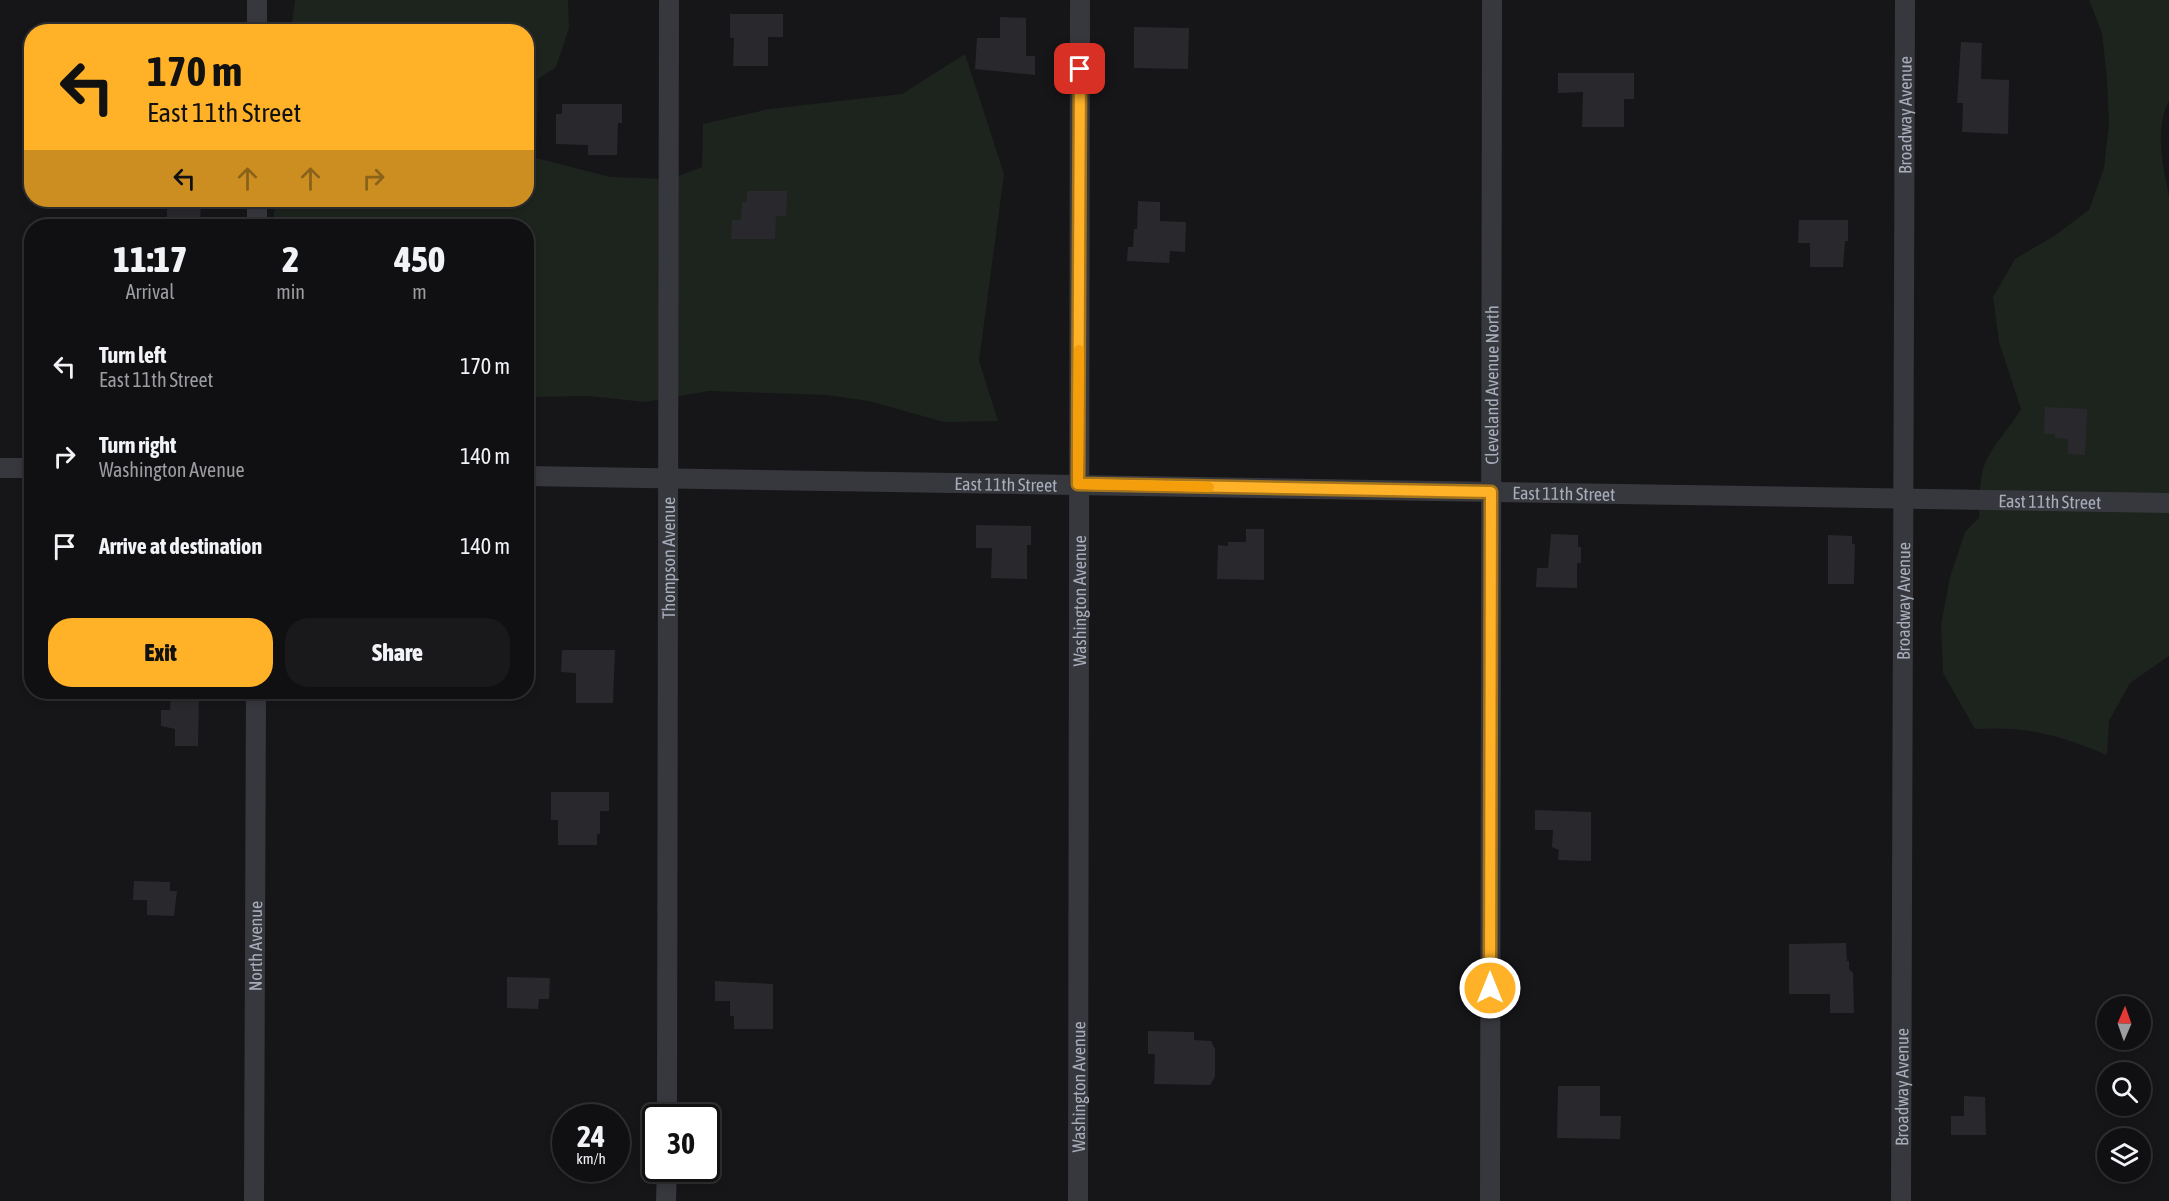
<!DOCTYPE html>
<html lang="en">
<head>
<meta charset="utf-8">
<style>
	:root { --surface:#101013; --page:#19191c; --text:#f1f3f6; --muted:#9c9da0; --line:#303033; --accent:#ffb228 }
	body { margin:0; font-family:"Asap Condensed",sans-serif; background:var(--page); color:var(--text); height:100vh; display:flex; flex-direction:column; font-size:22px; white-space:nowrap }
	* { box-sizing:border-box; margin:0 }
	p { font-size:20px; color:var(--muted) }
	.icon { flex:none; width:33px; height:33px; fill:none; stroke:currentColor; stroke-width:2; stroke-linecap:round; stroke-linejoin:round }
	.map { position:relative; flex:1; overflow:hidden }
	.side { position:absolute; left:24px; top:219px; width:510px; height:480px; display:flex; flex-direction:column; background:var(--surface); border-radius:24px; box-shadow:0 3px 9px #0003,0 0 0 2px var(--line) }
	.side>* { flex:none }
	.top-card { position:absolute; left:24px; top:24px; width:510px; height:183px; border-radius:24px; box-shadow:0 3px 9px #0003,0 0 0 2px var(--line); background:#ffb228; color:#111; overflow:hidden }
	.needle { width:39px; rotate:2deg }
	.fabs { position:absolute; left:2097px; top:996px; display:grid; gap:12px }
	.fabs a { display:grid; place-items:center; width:54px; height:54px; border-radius:50%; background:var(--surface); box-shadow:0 3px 9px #0003,0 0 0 2px var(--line); font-size:30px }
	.speed { position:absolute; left:552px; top:1104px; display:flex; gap:12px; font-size:30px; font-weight:700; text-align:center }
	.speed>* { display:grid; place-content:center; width:78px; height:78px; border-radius:50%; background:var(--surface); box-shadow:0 3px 9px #0003,0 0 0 2px var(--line); line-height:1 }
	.speed small { font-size:15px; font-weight:400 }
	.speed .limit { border:3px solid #111; border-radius:9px; background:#fff; color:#111 }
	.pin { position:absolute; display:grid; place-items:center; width:51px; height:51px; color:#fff; margin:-26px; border-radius:12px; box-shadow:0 3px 9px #0006 }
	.me { position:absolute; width:66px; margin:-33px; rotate:0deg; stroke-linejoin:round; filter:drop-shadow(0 0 4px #0008) }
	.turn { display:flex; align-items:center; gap:21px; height:126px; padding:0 24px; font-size:27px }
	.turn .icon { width:78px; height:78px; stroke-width:2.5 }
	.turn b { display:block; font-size:42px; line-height:51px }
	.lanes { display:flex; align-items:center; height:57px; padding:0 24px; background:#0003; justify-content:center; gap:30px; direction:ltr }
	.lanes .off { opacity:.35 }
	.eta { display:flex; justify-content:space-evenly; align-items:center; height:102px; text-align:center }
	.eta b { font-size:36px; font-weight:800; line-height:42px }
	.primary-button { display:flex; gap:12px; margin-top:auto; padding:12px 24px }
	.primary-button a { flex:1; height:69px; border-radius:24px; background:var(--accent); color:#111; font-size:24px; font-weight:800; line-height:69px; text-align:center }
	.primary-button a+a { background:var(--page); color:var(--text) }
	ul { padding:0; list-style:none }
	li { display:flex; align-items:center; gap:18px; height:90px; padding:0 24px }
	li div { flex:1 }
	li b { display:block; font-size:22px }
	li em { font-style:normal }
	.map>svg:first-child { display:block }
	.green { fill:#1c241d }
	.building { fill:#29292d }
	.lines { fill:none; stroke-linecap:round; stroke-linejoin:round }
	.minor { stroke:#37383e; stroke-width:20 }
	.route-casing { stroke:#a6741a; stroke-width:15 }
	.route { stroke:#ffb228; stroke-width:10 }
	.slow { stroke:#f59e0b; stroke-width:10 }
	.labels { text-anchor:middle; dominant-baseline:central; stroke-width:6; stroke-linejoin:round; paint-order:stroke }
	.street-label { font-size:18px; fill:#a7adba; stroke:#111114 }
</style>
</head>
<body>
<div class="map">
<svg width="2169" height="1201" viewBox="0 0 2169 1201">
	<rect width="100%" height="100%" fill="#161619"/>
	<!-- green -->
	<path class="green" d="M295,0H568L569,28L556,67L538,79L536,158L610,177L670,179L702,167L703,124L769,109L902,94L965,54L1004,174L979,361L998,421L944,422L869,401L827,395L709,391L645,402L589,396L527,397L526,226H272L276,200H526V32L291,31Z
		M2089,0H2169V101C2154,129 2163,166 2169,196V656L2130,683L2109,721L2107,755C2058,735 2029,726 1975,729L1943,673L1941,625L1950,577L1965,532L1979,518C1980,498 1978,475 1988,457C1997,440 2011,426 2021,409L1999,342L1993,297L2015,259L2054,236L2089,210L2104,168L2109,124L2107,79L2102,33Z"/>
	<!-- building -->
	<path class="building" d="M730,14H783V37H768V66H733L734,38H730Z
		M1000,17L1026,18V56H1035V75L975,69L977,38H1000Z
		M1134,27L1189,28L1188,69L1134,68Z
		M1961,42L1982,43L1981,79L2009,80L2008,134L1962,132L1963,103H1957Z
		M1558,73H1634V99H1624V127H1582L1583,92L1558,93Z
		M562,104H622V123H618L617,155H588V145L556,144V114H562Z
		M747,191H787L786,216H776L775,239H731L732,220H741L742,202H747Z
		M167,200H201L200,226H179V219H167Z
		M1138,201L1160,202V221L1186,222L1185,252L1170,251L1169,263L1127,261L1128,247H1133L1134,229H1137Z
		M1799,220H1848V241H1845L1843,267H1810V243H1798Z
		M2045,407L2087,409L2085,455L2068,454V439L2055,438V434H2044Z
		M976,525L1031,526V545H1027V579L991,578L992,548H976Z
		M1246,529H1264V580L1217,579L1218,545L1228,546V542H1246Z
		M1551,534L1578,535V547H1581V563H1577V588L1536,587L1537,568H1548Z
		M1828,535L1852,536V544H1855L1854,584H1828Z
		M562,650H615L613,703H576V673L561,672Z
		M171,694L199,695L198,746H175V729L161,726V710H170Z
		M551,792H609V811H600V834H597V845H558V820H551Z
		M1535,810L1591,812V861L1558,860L1559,850L1552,847L1553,830H1535Z
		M134,881L170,882V891H177L174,916L147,915V900H133Z
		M1846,943L1847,961H1849V969L1853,973L1854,1013H1830V994H1789V944Z
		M507,977L550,978L549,999H539L538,1009L507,1008Z
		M715,981L773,984V1029H734V1016H730V1001H715Z
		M1148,1031L1194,1032V1040L1211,1041L1215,1049V1077L1210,1085L1154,1084L1155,1054H1148Z
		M1558,1086H1600V1116H1621L1620,1139L1557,1138Z
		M1964,1096L1985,1097L1986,1135H1951V1116H1964Z"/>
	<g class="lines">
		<!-- minor -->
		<g class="minor">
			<path d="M257,32V0"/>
			<path d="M257,226V200"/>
			<path d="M0,468H32"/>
			<path id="s1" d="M526,476L2169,503"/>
			<path id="s2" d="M667,1118L669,0"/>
			<path id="s3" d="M254,1201L256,692"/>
			<path d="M666,1201L667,1168"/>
			<path id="s4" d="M1078,1201L1080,0"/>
			<path id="s5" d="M1490,1201L1492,0"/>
			<path id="s6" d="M1901,1201L1905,0"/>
		</g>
	</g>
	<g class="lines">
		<!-- route casing -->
		<g class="route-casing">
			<path id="route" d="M1080,69L1078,484L1491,492L1490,988"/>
		</g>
		<!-- route -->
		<use href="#route" class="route"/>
		<!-- slow -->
		<path class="slow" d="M1079,350L1078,484L1209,487"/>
	</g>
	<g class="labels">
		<!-- street labels -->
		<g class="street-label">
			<text stroke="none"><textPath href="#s6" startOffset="1086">Broadway Avenue</textPath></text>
			<text stroke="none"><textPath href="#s5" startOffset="816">Cleveland Avenue North</textPath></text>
			<text stroke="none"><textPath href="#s1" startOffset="480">East 11th Street</textPath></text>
			<text stroke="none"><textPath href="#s1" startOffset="1038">East 11th Street</textPath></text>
			<text stroke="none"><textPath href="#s1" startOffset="1524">East 11th Street</textPath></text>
			<text stroke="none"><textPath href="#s2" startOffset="560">Thompson Avenue</textPath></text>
			<text stroke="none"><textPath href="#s4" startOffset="600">Washington Avenue</textPath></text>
			<text stroke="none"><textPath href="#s6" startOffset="600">Broadway Avenue</textPath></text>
			<text stroke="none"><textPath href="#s3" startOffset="255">North Avenue</textPath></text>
			<text stroke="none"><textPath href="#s4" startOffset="114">Washington Avenue</textPath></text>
			<text stroke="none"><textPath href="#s6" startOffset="114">Broadway Avenue</textPath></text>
		</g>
	</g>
</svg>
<div class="fabs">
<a><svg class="needle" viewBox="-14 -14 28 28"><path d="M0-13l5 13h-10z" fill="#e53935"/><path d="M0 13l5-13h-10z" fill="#9c9da0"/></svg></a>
<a><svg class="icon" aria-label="search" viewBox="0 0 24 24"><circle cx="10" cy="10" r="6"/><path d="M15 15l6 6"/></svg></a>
<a><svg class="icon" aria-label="layers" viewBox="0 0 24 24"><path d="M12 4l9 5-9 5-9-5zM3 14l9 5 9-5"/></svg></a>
</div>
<div class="speed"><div>24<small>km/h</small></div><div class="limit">30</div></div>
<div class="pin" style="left:1080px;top:69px;background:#d93025"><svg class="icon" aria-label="arrive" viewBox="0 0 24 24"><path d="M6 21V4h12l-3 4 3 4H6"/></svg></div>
<svg class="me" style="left:1490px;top:988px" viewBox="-20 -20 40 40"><circle r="17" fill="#ffb228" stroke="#fff" stroke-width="3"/><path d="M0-11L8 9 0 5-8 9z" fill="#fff"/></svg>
<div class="top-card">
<div class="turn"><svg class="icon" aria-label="left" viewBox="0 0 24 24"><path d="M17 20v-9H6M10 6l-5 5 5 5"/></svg><div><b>170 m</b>East 11th Street</div></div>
<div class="lanes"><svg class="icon" aria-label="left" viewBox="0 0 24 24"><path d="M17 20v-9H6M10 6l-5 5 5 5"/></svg><svg class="icon off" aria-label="ahead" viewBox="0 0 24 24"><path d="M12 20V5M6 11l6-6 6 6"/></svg><svg class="icon off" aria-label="ahead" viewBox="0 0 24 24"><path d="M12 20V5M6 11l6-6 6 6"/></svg><svg class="icon off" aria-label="right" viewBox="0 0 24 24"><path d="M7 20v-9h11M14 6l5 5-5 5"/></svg></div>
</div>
<section class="side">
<div class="eta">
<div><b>11:17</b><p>Arrival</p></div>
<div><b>2</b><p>min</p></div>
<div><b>450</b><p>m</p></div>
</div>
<ul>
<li><svg class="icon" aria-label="left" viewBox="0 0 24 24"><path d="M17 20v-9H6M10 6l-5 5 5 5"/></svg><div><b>Turn left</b><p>East 11th Street</p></div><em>170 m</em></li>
<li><svg class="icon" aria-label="right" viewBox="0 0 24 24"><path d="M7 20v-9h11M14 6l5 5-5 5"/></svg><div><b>Turn right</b><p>Washington Avenue</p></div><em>140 m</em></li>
<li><svg class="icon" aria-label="arrive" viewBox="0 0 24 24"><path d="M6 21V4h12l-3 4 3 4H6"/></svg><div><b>Arrive at destination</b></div><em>140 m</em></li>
</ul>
<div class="primary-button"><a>Exit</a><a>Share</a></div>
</section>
</div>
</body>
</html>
